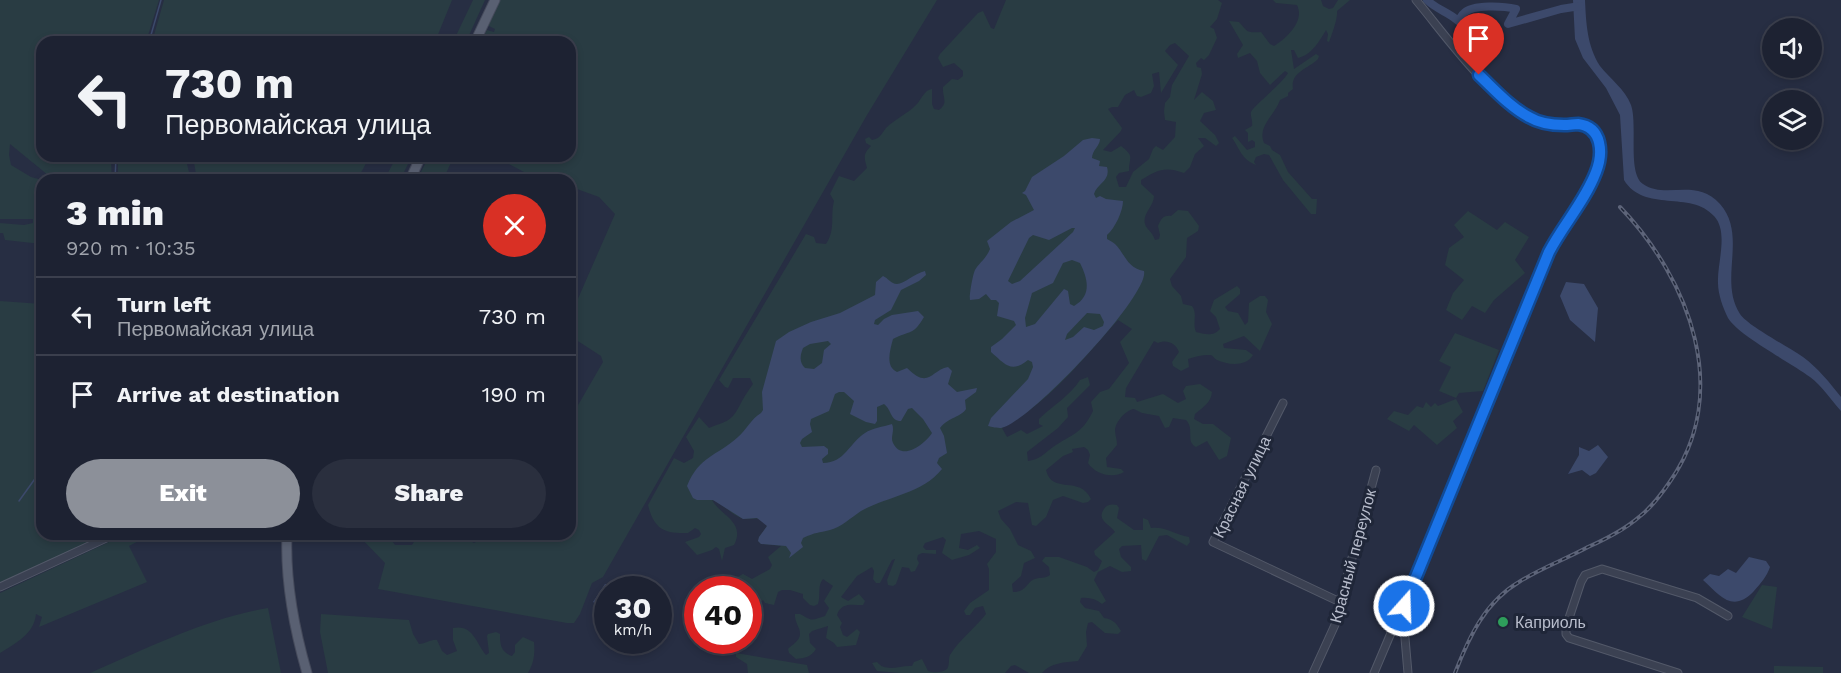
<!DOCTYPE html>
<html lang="en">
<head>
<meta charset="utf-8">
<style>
	:root { --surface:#1d2232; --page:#2a2f3e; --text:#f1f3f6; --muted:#a0a4ac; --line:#3b3f4d; --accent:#8c9099 }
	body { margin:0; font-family:"Work Sans",sans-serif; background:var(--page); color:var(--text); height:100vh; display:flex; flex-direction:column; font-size:22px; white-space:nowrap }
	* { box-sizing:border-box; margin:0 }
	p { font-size:20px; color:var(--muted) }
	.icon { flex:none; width:33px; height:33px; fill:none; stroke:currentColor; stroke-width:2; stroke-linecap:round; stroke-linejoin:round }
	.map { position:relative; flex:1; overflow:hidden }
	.sheet { position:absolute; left:36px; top:174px; width:540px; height:366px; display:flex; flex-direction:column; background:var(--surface); border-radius:18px; box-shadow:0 3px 9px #0003,0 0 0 2px var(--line) }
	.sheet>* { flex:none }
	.top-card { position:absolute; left:36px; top:36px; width:540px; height:126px; border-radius:18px; box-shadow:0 3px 9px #0003,0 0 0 2px var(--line); background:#1d2232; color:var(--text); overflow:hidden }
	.fabs { position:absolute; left:1762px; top:18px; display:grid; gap:12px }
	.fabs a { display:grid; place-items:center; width:60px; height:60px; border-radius:50%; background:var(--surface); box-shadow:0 3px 9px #0003,0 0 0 2px var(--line); font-size:30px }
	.speed { position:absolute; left:594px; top:576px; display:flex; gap:12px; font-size:30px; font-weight:700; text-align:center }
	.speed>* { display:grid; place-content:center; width:78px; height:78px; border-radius:50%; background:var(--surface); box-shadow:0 3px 9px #0003,0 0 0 2px var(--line); line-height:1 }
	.speed small { font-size:15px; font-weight:400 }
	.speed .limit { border:9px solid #d22; background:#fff; color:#111 }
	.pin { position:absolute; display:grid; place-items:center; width:51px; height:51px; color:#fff; margin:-62px -26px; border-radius:50% 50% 50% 0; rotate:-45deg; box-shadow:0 0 6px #0007 }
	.pin .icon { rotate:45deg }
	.me { position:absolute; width:66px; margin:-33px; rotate:20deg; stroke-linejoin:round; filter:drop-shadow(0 0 4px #0008) }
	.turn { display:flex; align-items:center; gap:21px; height:126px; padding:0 30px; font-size:27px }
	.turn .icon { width:78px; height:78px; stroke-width:2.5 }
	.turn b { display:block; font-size:42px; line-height:51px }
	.round { display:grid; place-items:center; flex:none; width:63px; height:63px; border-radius:32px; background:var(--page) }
	.overview { display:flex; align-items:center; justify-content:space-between; height:102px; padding:0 30px }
	h1 { font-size:36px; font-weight:800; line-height:45px }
	.primary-button { display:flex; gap:12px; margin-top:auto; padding:12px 30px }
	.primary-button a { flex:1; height:69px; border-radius:36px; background:var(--accent); color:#fff; font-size:24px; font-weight:800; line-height:69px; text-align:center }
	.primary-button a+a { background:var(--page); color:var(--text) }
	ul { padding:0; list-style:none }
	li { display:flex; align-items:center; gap:18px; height:78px; padding:0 30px; border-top:2px solid var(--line) }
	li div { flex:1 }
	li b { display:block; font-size:22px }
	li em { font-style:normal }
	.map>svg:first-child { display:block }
	.green { fill:#293c43; fill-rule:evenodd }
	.water { fill:#3c496b; fill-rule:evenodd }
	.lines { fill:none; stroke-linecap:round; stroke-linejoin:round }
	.stream { stroke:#3c496b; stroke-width:1.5 }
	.river { stroke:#3c496b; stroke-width:8 }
	.minor-casing { stroke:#535969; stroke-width:9 }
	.major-casing { stroke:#454a5b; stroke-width:11 }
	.minor { stroke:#3b4152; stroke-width:7 }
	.major { stroke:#596072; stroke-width:9 }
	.rail-casing { stroke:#5d6479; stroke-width:4 }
	.rail { stroke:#1f2638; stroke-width:1.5; stroke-dasharray:4.5; stroke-linecap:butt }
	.route-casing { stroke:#114b97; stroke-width:15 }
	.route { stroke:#1a73e8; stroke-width:10 }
	.leisure-dot { fill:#2e9e5b; stroke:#1f2638; stroke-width:2 }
	.labels { text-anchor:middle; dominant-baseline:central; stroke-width:6; stroke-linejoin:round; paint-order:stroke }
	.street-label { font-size:16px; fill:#b8bdcc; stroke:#1f2638 }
	.poi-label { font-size:16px; fill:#b8bdcc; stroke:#1f2638; text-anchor:start }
</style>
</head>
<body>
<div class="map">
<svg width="1841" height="673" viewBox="0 0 1841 673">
	<rect width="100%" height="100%" fill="#272e43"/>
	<!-- green -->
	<path class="green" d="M0,0H159L146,42H42V156H113L111,160L112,180H54L10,144L9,155L11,165L31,177L42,180V215L37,217L39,221H42V244L5,240L3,233H0V223L24,225L33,223V219H0Z
		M164,0H452L435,42H152Z
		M473,0H485L466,42H453Z
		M499,0H937L867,115L603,577L592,583L580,614L574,623H567L378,589L385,563L358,535L307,541L304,534H387L395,545H412L419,534H459L474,543L478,541L482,534H570V419L603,362L601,356L570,336V317L615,214L599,197L577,189L570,196V180H539L494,156H570V42H480L487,30L494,32L495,29L487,25Z
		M1006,0H1218L1222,3L1217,19L1210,27L1214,29L1217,38L1209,55L1204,60L1201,58L1196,63L1197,67L1201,68L1202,74L1194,100L1202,92L1213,101L1216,110L1204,113L1200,121L1215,135L1219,143L1216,146L1205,138H1198L1204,146L1195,154L1190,167L1184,173C1164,166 1158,170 1141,180V184L1154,196C1154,206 1142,214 1145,224C1146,229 1152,231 1155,240L1159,239L1160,235L1158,226C1161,219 1163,215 1171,216L1178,210L1188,211L1199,226L1198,231L1187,238L1186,257L1170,279L1172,286L1181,296L1183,304L1192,306C1198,314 1192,323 1196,332C1204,334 1213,337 1220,329L1216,317L1210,311L1214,300L1237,286L1240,289V294L1225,307L1228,311L1238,313L1245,325L1248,322L1249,303L1260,296H1265L1268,300L1266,312L1272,324L1260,351L1244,336L1223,344L1224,348L1246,350L1253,355C1246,367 1228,365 1217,360C1212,357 1214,355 1208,355C1202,355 1194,357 1188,359L1189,367L1181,371L1173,366L1172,362L1179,352C1176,343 1166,339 1158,343L1154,341L1126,388L1125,397L1135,398L1137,402L1163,394L1178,403L1186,399L1183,391L1186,386L1200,384L1212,392C1211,403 1203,407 1195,414L1194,419L1203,424H1213L1231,438L1227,456L1219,460L1207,441L1196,447C1185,441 1195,429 1186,420L1173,418L1169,427L1165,428L1159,416L1142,413L1134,409C1126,410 1116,421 1115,430C1115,435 1117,439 1117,445L1106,458L1107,467L1121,469L1124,472C1112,479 1095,474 1088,463L1090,455L1088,450L1084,447L1072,449L1073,452L1063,456L1046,470C1052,495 1080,475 1091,499L1088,502L1083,503L1063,496L1053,500L1046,517L1036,526L1032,525L1028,503L1016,502L998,511L1001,519L1010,529L1018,545L1031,551L1035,558L1024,563L1021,576L1012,584L1013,592C1027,592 1026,582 1035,579C1040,577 1045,579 1050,575L1049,567L1042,561L1045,557H1059L1087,567L1094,572L1098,570L1102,561L1095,555L1094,551L1115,532C1110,524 1096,521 1104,509C1107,504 1112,504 1117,505L1119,508L1117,518L1134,530H1143V518L1148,520L1151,528C1166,526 1175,535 1189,537L1190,542L1187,546L1167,535L1159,536L1146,561L1142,559L1141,545L1122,546L1119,549L1121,557L1131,567V571L1122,572L1110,566L1098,572L1094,580L1106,601L1102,604C1096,599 1089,597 1081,598L1080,602L1085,608L1099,611L1104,618C1113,619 1117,624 1121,631L1118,634L1105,633L1092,622L1088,623L1086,632L1087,646L1078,661C1065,662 1050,663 1042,673H1029L1015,665L1011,666L1005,673H900L877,671L872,663L877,662C886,673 900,665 912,666L914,662L922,659L928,671C934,673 942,673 947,669C950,665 948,660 950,655C959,640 975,628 986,614L983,606L975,608L970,615H966L964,611L970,603L989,590V569L987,564L996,552V539L979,531L961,534L959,548L968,550L977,545L980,548L969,555L952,560L942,553L946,540L943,537L925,543L923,547L926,550H936V554L922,553L918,555L917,559L919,563L915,571L911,572L909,568L902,567L896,584L893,586L888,585L887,580L895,559L892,560L880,583H876L873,579L874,571L872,567L857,576L841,597L848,601L859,594L865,601L863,605C852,605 841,602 837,615L842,623L840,627L843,635L847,637L857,629L860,632L856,645L837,647L834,643L826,638L828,626L812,631L809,634L810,643L816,649C811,657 805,658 796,659L789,653L788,649C791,646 797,642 799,638C803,630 794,623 795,614H800C813,621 810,621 825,616L829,608L824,601L833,586L823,579C817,586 821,595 818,604L814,606L810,605L803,598V594L790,590H782L778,592L774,605L765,603L763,600L754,608L749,604L748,590L739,589L736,581L732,580L743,574L752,579L770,569L772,565L768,557L781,546L761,544L758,541L759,537L767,526C758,513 752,522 741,518C730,514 723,503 712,500C721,516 746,522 734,545L725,548L722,561L719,549L716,547L712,550L697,555L685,542L699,537L701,534L699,530L695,528L688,533C664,534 654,529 648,505L674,458L684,463L693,458L694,451L686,437L699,417L709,428C730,420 732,421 742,401C745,395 749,390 753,384L750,378H733L728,388L725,387L719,380L806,234L814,237L816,243L826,244C836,229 830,217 834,201L830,194L839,176L854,181L867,168C864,157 863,154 871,146L866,143L865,139L869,137L872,140C881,138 881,134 886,128C895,119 907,114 916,105C922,99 924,90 932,89V104L934,109L939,110C949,103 942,97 943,87L952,79L958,80L963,76V71L954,63L943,67L938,58L940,54L978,13L983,11L991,28L994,29ZM1175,43L1189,56L1172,85L1170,97L1165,103L1164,111L1165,120L1176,122L1175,137L1163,150L1156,146L1153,149L1149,159L1133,172L1126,187H1119L1116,177L1119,173L1129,171C1129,156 1135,157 1121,146L1111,152L1103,150L1121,131L1122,128L1108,109L1112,107H1118L1125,95L1134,90L1137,96L1141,97L1151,93L1154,86L1152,74L1159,72L1161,93L1178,65L1165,51L1170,45ZM1118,320L1132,329L1120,342L1129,363L1109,389L1100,392L1091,402L1093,411C1082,434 1072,434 1053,447C1045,453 1039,460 1028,461L1027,452L1058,428L1068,417L1067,408L1090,385L1088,377L1080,380C1069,397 1053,405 1039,419V424L1043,426L1027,434L1021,430L1007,437L1002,428C1049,403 1083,359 1118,320Z
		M1273,0H1321L1323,6L1329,9L1333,8L1338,0H1350L1337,11C1338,18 1332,34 1329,42L1327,41L1328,34L1326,30C1320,40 1312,55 1298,58L1294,50H1291L1294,69L1316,54L1319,56L1318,59C1308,69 1290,72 1293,89L1288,93V96L1280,100C1275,115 1257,126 1264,143L1270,146L1272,150L1280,155L1288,172L1312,199H1317L1316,214H1311L1283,180L1269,155L1264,154L1256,157L1254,162L1256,165C1241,159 1240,149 1232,138L1235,136L1247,150L1255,147V142L1252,140L1248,142V133L1245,130L1252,126C1253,121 1250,116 1251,112C1253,106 1282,84 1288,73L1285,71L1270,85L1260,73L1257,61L1250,53L1238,58L1237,54L1243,45L1229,21L1239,22C1248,32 1246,33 1261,32L1270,44L1274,46C1287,38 1305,21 1297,5L1276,3Z
		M118,156H185L191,180H118Z
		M193,156H370L357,180H197Z
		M397,156H412L400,180H384Z
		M429,156H454L443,180H417Z
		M1468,211L1497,230L1505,222L1529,237L1515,260L1525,273L1494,300L1485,313L1472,306L1462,320L1446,310L1453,293L1464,280L1445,265L1449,248L1464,237L1454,225Z
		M0,301L42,304V534H105L0,584Z
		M1455,333L1499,350L1483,391L1459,393L1456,398L1439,391L1451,367L1439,361Z
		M1456,399L1463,412L1453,421L1457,428L1437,445L1414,425L1409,431L1387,419L1394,411L1408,415L1417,406L1423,408L1426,402L1431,407L1435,403L1438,406Z
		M126,534H152L129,546L147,582L39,627L42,617L36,614C34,634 16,643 0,653V593Z
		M1762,585L1777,587L1772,629L1742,617Z
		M268,608L281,673H90C148,648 205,619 268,608Z
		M321,614L409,620L413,634L419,644C426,644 431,639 437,640L442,651L447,655L457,651L453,640V628C473,624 476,643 486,655L489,653L487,636L488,634L496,632L500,634C500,645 501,652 512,656L515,652V645L523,637L534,642C535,654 534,663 528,673H328L320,632Z
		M736,653L807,665L809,673H748L747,664L736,657Z
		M1774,666L1823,667V673H1774Z"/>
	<!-- water -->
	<path class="water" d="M1573,0H1585C1586,22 1587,46 1600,66C1610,79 1625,89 1631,105C1638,125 1627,173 1643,184C1666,200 1695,177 1720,204C1748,236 1718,280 1740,314C1748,326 1789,347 1803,357C1818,368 1830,383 1841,397V411C1831,400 1822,386 1810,377C1790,362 1739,336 1728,318C1723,308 1718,294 1718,283C1717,263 1729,232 1714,216C1691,190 1644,213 1624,180L1620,115L1606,88L1583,58L1575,39Z
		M1092,138L1100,139C1100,146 1092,150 1092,158L1100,161L1099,166L1107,167C1111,181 1097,183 1094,194L1096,198L1100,196L1106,199L1123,201C1123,211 1115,228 1107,235V239C1110,241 1113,242 1115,244C1125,254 1127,268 1144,271C1150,295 1028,424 1001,428C998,428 991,427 988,426L991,418L1028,379L1033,367L1032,362L1028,360C1011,374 1005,364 991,352V347L1002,339L1016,325L1014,321L997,316L999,303L996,300H991L986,294L979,299L970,300C969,295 973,274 975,270C979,263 986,259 990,249L987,241L1011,222L1034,210L1026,195L1022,193L1025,191L1032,177L1064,156L1083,140ZM1072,228H1075L1073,232L1020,281L1012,284L1008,281L1029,238L1033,235L1049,240ZM1072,260L1080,263C1088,279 1092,296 1074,306L1070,304L1068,291L1064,289L1035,324L1026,327L1025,318L1032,293L1053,283L1063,263ZM1087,313L1100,314L1104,322L1103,326L1094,330L1084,327L1073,337L1065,340L1067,334Z
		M925,271L926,275L919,281L901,290L891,310L875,320L874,324L878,325L884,319L892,315L918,311L924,317C913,336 910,330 893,339C890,350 885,367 897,372L907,368C929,390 931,370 948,367L952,371L948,384L957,392L977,388L976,392L965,400L966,409C961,417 949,417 940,428L944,436L947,453L939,458L937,463L942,469C922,494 888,496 861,511C852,517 840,528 830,530C818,533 816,532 803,538L801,543L803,547L789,558L791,553L786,546L761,544L758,541L759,537L767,526L757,518L743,519L713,500H697L693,498L687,486C700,455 716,457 738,437C746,430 751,419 761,413L763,410L762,392L776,341L789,332L811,322L840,313L875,295L876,282L883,276C888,278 891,284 897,284C904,284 915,273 925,271ZM828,341L831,344L824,350L822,363L814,369L805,368C799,362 800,356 803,348L810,344ZM839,392H844L854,401L850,414L866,422L875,424L877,421V407L884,404C892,410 890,421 901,421L908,409L912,408L923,419L932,433C925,444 902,462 893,443C890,437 895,431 892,424C883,427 872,428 865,433C849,443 845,463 823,463L822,459L828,454V449L824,446L802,447L800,443L802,439L812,432L810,424L811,419L829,411L835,394Z
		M1566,282L1584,284L1598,308L1595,342L1570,320L1560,296Z
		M1598,445L1608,457L1596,473L1590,476L1582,470L1568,474L1579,455V447L1589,451Z
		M1749,557L1766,561L1770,567C1767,576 1761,583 1754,591C1733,613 1721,597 1703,580L1710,574L1719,576L1728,569L1736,573Z
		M605,584L635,589L642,586L646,589L608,590L607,607L604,608L593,602Z"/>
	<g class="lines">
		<!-- stream -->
		<path class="stream" d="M149,42L161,0
			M115,180L116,156
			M19,501L42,469"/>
		<!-- river -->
		<path class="river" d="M1427,0C1437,10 1449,12 1458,21C1460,19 1461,15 1464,13C1473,4 1504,6 1516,9L1508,24L1561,9L1580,6"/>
		<!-- minor casing -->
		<g class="minor-casing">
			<path id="minor" d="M1283,403L1213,542L1340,602
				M0,587L115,534
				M1313,673L1339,616L1340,602L1376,470
				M1374,673L1402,607
				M1408,673L1403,615L1407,596L1549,252C1563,224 1607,172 1599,142C1594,120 1569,126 1553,125C1544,124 1534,120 1527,116C1481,87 1450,41 1416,0
				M1678,673L1569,638L1566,634V627L1581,582L1585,575L1602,569L1697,598L1728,616"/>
		</g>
		<!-- major casing -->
		<g class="major-casing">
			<path id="major" d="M475,42L495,0
				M410,180L421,156
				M287,534C285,581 294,628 307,673"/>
		</g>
		<!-- minor -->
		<use href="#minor" class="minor"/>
		<!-- major -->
		<use href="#major" class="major"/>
		<!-- rail casing -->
		<g class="rail-casing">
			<path id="rail" d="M1455,673C1469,637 1485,602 1519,582C1541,568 1566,559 1588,547C1606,539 1624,530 1639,517C1651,508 1660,496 1669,483C1733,393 1690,280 1620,207"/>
		</g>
		<!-- rail -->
		<use href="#rail" class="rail"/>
	</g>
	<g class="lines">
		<!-- route casing -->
		<g class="route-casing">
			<path id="route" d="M1404,606L1549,252C1563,225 1585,201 1596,172C1603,154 1603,127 1578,124C1574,124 1569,125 1564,125C1552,125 1539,123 1529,117C1510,107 1495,90 1479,75"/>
		</g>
		<!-- route -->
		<use href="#route" class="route"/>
	</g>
	<!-- markers -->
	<circle class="leisure-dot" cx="1503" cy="622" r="6"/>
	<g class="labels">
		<!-- street labels -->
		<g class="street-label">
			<text transform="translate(1242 487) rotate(-64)">Красная улица</text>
			<text transform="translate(1353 556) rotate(-75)">Красный переулок</text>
		</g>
		<!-- poi labels -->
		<g class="poi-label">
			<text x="1515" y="622">Каприоль</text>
		</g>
	</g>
</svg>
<div class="fabs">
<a><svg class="icon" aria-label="sound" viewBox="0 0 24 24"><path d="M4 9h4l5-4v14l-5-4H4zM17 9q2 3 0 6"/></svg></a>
<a><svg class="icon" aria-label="layers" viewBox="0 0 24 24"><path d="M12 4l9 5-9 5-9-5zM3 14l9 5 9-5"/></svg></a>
</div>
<div class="speed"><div>30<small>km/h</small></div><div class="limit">40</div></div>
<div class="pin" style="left:1479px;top:75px;background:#d93025"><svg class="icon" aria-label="arrive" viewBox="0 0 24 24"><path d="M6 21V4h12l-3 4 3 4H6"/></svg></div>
<svg class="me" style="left:1404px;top:606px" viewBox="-20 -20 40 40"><circle r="17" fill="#1a73e8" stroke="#fff" stroke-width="3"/><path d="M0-11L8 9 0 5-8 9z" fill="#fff"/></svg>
<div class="top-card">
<div class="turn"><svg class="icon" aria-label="left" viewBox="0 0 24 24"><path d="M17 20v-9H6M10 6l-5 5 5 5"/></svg><div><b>730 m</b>Первомайская улица</div></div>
</div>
<section class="sheet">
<div class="overview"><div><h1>3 min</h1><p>920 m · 10:35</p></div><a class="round" style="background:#d93025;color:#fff"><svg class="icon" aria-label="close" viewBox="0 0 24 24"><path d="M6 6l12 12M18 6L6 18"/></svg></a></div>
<ul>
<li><svg class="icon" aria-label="left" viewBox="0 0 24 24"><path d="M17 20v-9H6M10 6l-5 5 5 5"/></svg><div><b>Turn left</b><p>Первомайская улица</p></div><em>730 m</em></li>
<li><svg class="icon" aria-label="arrive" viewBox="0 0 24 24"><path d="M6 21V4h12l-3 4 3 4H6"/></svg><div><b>Arrive at destination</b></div><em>190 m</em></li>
</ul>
<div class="primary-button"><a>Exit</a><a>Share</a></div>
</section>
</div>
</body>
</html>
